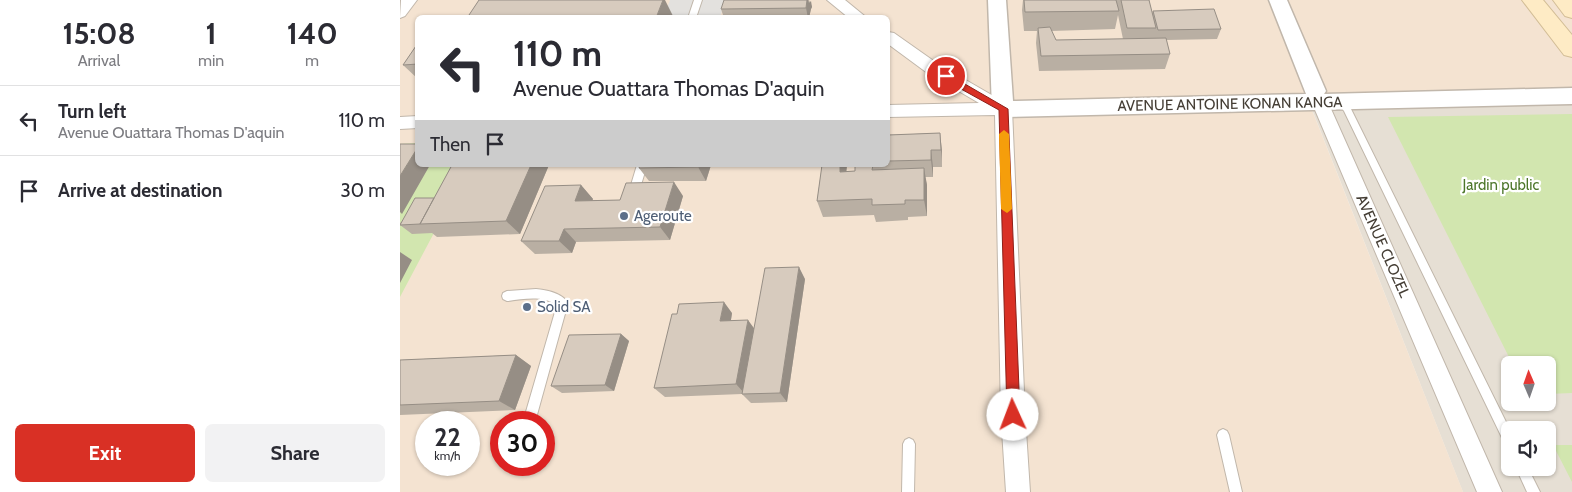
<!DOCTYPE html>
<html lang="en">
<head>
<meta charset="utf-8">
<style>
	:root { --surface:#fff; --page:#f2f2f3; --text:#2b2b33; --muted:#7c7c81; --line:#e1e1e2; --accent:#d93025 }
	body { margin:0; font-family:Cabin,sans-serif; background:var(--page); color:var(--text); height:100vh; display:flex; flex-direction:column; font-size:19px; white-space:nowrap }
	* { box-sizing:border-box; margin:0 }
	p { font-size:16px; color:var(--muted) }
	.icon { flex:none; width:28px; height:28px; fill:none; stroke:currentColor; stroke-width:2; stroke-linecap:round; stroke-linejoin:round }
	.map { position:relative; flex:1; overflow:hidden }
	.sheet { display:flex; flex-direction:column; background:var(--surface); width:400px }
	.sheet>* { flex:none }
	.guide { position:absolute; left:15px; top:15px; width:475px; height:152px; border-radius:8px; box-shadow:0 1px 4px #0004; background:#fff; color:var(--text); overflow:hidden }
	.needle { width:32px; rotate:358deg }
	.buttons { position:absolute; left:1101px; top:356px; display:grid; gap:10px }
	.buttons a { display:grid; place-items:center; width:55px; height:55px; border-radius:8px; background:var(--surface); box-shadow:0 1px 4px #0004; font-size:25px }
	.speed { position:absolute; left:15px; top:411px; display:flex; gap:10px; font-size:25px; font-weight:700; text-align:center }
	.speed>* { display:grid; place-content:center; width:65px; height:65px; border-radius:50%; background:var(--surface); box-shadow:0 1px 4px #0004; line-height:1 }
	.speed small { font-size:12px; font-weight:400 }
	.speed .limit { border:8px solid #d22; background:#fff; color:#111 }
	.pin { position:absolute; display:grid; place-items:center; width:42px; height:42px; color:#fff; margin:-21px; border:2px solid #fff; border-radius:50%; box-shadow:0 1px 5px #0007 }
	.me { position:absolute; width:55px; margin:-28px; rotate:358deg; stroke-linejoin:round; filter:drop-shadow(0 0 4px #0008) }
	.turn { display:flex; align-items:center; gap:18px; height:105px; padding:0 15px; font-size:22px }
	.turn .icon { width:65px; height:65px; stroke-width:2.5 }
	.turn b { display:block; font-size:35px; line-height:42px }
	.then { display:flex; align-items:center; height:48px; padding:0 15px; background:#0003; gap:10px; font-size:19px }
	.eta { display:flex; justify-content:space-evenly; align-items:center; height:85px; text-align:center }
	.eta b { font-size:30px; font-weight:700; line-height:35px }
	.action { display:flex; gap:10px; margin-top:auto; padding:10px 15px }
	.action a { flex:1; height:58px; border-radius:8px; background:var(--accent); color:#fff; font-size:20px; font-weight:700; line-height:58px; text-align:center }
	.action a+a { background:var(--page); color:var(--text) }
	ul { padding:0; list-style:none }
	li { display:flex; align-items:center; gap:15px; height:70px; padding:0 15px; border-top:1px solid var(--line) }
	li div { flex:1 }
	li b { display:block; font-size:19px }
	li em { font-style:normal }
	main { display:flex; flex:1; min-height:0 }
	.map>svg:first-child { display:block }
	.residential { fill:#e6dfd4; fill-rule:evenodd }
	.commercial { fill:#f4e3d1; fill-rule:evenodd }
	.green { fill:#d2e6af }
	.parking { fill:#e3e1de }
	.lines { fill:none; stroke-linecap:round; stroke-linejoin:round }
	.service-casing { stroke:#c1b7ab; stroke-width:2 }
	.minor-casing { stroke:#c1b7ab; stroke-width:2 }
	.tertiary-casing { stroke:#c1b7ab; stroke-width:3 }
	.secondary-casing { stroke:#d2bd96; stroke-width:2 }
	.service { fill:#fff; fill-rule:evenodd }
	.minor { fill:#fff; fill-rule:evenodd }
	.tertiary { fill:#fff; fill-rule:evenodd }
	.secondary { fill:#feebc5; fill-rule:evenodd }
	.wall { fill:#b9afa3; fill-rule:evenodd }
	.shaded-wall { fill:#968e85 }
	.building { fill:#d7cbbe; stroke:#968e85 }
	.route { fill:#d93025; stroke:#8d1f18 }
	.slow { fill:#f59e0b }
	.service-dot { fill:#5c6f8a; stroke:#fff; stroke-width:2 }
	.labels { text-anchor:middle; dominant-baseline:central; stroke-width:4.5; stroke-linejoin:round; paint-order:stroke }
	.street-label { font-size:15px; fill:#453e35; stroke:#fff }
	.park-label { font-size:15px; fill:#4c762a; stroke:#fff }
	.service-label { font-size:15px; fill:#4e5e75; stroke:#fff; text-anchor:start }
</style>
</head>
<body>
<main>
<section class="sheet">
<div class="eta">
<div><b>15:08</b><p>Arrival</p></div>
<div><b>1</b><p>min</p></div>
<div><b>140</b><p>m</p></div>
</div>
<ul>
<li><svg class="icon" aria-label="left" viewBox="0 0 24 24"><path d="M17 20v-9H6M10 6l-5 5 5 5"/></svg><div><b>Turn left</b><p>Avenue Ouattara Thomas D'aquin</p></div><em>110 m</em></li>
<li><svg class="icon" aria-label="arrive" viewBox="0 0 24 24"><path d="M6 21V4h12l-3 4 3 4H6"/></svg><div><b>Arrive at destination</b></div><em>30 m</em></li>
</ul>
<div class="action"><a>Exit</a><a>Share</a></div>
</section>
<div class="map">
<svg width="1172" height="492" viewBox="0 0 1172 492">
	<rect width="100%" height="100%" fill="#f3eee6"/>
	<!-- residential -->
	<path class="residential" d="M1172,90V492H1063L908,99ZM1110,365H1148V402H1110ZM1110,430H1148V468H1110Z"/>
	<!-- commercial -->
	<path class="commercial" d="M0,0H1172V90L908,100L1063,492H0ZM18,18H488V165H18ZM26,422H69V465H26ZM101,422H144V465H101Z"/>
	<!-- green -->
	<path class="green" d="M1172,114V393L1148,394V365H1113L988,117Z
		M17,143L18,165H70L0,297V144Z
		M1153,445H1172V482Z"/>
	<!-- parking -->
	<path class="parking" d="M270,0H326L320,17L264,16Z"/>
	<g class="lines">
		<!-- service casing -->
		<g class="service-casing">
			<path id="service" d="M294,0H302L296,18H288Z
				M940,98L943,99L951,109L1110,430V448L1106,446L944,111L936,101Z
				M237,165H247L241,185L236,189L231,185Z
				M136,289C147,290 162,293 168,303L135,422H123L157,305C142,295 124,299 107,301L103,299L102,296L103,293L107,291Z
				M823,429L827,431L829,435L842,492H830L817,435L819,431Z
				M509,438L513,440L515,444L514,492H502L503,444L505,440Z
				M1116,468H1128L1140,492H1127Z"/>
		</g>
		<!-- minor casing -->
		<g class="minor-casing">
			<path id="minor" d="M1,0H17L5,16L0,18Z
				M427,0H445L467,18H449Z
				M488,32L494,33L538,64L609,105L612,109L625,415L630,492H606L601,415L595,115L488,117V105L579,103L526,72L488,44Z
				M915,85L921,87L923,91L1102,492H1077L907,91L909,87Z
				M18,116V128L0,129V117Z"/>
		</g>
		<!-- tertiary casing -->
		<g class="tertiary-casing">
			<path id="tertiary" d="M588,0H606L613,101L906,94L869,0H887L926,91L924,94L1172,88V104L603,117L595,115L592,109Z"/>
		</g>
		<!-- secondary casing -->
		<g class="secondary-casing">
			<path id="secondary" d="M1122,0H1143L1172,35V57L1164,55Z
				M1153,0H1172V18L1165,16Z"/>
		</g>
		<!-- service -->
		<use href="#service" class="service"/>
		<!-- minor -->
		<use href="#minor" class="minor"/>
		<!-- tertiary -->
		<use href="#tertiary" class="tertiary"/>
		<!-- secondary -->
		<use href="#secondary" class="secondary"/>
	</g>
	<!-- wall -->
	<path class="wall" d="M409,0L412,7L411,9L409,17L418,18H324L321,9Z
		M623,0H749L752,13L753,11L821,29L817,39L766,40L770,54L765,69L639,71L636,43L637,31H624L622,10ZM718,15L723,39L656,40L651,31L715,29Z
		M18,43V79L3,65Z
		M540,133L542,167H533V177H525L527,185V216L508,217V220L476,222L474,215L423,217L417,201L422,165H447L446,171H455V165H488V135Z
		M52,165H149L120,234L37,237L32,233L12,234L0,225V223L34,198Z
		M240,165H311L306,181H249L239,168Z
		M181,185L193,199L192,200H220L283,196L270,240L176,242L172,253L135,254L121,241Z
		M405,279L387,402L351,403L342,394L265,397L254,388L332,313L331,320L354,329Z
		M221,334L229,341L214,391L162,393L151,386Z
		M116,355L131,366L115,410L0,415V360Z"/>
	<!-- shaded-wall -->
	<path class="shaded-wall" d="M263,0H265L273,16L272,18H256Z
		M407,0H408L411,9L409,18H408L406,8Z
		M411,1L412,7L411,9L409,3Z
		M540,133L542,151V167Z
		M18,147V165H30L2,214L0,212V176Z
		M531,150L533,167V177L531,160Z
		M131,165H149L120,234L106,221Z
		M299,165H311L306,181L298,167Z
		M440,165H447L445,188L440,172Z
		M524,168L527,185V216L524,200Z
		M274,182L283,196L270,240L260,227Z
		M181,185L193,199L187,214L175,201Z
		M164,229L176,242L172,253L159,241Z
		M0,252L12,260L0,283Z
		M399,267L405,279L387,402L380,393Z
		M324,302L332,313L329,332L320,321Z
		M348,320L356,331L345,394L336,384Z
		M221,334L229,341L214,391L205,385Z
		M116,355L131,366L115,410L99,401Z"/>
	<!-- building -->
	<path class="building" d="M79,0H263L256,18H67Z
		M324,0H407L406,8L321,9Z
		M624,0H716L719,11L625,12Z
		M721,0H749L756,28H727Z
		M814,9L821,29L758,30L753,11Z
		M650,27L656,40L766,38L770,54L641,56L638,28Z
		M18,43V64L3,65Z
		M540,133L541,150H531V160L488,161V135Z
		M0,144H18V147L0,176Z
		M52,165H131L106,221L20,224Z
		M240,165H299L298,167L239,168Z
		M422,165H440V172L455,171V165H473L472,170L524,168V200H505V204L472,205V199L417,201Z
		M274,182L260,227L164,229L159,241H121L145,186L181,185L175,201L220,200L226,183Z
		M15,198H34L20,224L0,225Z
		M399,267L380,393L342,394L365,268Z
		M324,302L320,321L348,320L336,384L254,388L272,314H277L279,304Z
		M221,334L205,385L151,386L169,335Z
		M116,355L99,401L0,405V360Z"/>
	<!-- route -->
	<path class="route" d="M546,73L608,109L620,415L618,420L613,422L609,420L607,415L599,110L543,79L542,76Z"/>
	<!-- slow -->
	<path class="slow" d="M604,130L609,134L612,209L607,213L601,209L599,134Z"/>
	<!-- markers -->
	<g class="service-dot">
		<circle cx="224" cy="216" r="5"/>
		<circle cx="127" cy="307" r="5"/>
	</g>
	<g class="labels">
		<!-- street labels -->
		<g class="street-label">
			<text transform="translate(830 104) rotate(-1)">AVENUE ANTOINE KONAN KANGA</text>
			<text transform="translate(983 246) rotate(66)">AVENUE CLOZEL</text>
		</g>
		<!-- park labels -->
		<g class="park-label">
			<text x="1101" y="185">Jardin public</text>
		</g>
		<!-- service labels -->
		<g class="service-label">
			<text x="234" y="216">Ageroute</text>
			<text x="137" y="307">Solid SA</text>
		</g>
	</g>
</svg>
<div class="buttons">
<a><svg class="needle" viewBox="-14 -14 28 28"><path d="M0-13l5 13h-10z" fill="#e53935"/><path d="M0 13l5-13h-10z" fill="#7c7c81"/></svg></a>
<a><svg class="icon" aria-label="sound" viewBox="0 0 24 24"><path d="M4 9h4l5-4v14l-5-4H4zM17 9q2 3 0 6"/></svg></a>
</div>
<div class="speed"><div>22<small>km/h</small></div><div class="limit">30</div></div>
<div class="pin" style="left:546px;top:76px;background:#d93025"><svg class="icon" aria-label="arrive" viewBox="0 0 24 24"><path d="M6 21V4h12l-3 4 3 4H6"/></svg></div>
<svg class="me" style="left:613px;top:415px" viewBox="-20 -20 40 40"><circle r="19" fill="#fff"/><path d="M0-13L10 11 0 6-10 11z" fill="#d93025"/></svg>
<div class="guide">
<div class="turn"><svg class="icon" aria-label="left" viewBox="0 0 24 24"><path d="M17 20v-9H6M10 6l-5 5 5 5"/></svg><div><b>110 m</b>Avenue Ouattara Thomas D'aquin</div></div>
<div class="then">Then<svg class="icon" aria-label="arrive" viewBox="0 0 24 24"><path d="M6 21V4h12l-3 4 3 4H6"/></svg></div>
</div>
</div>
</main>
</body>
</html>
